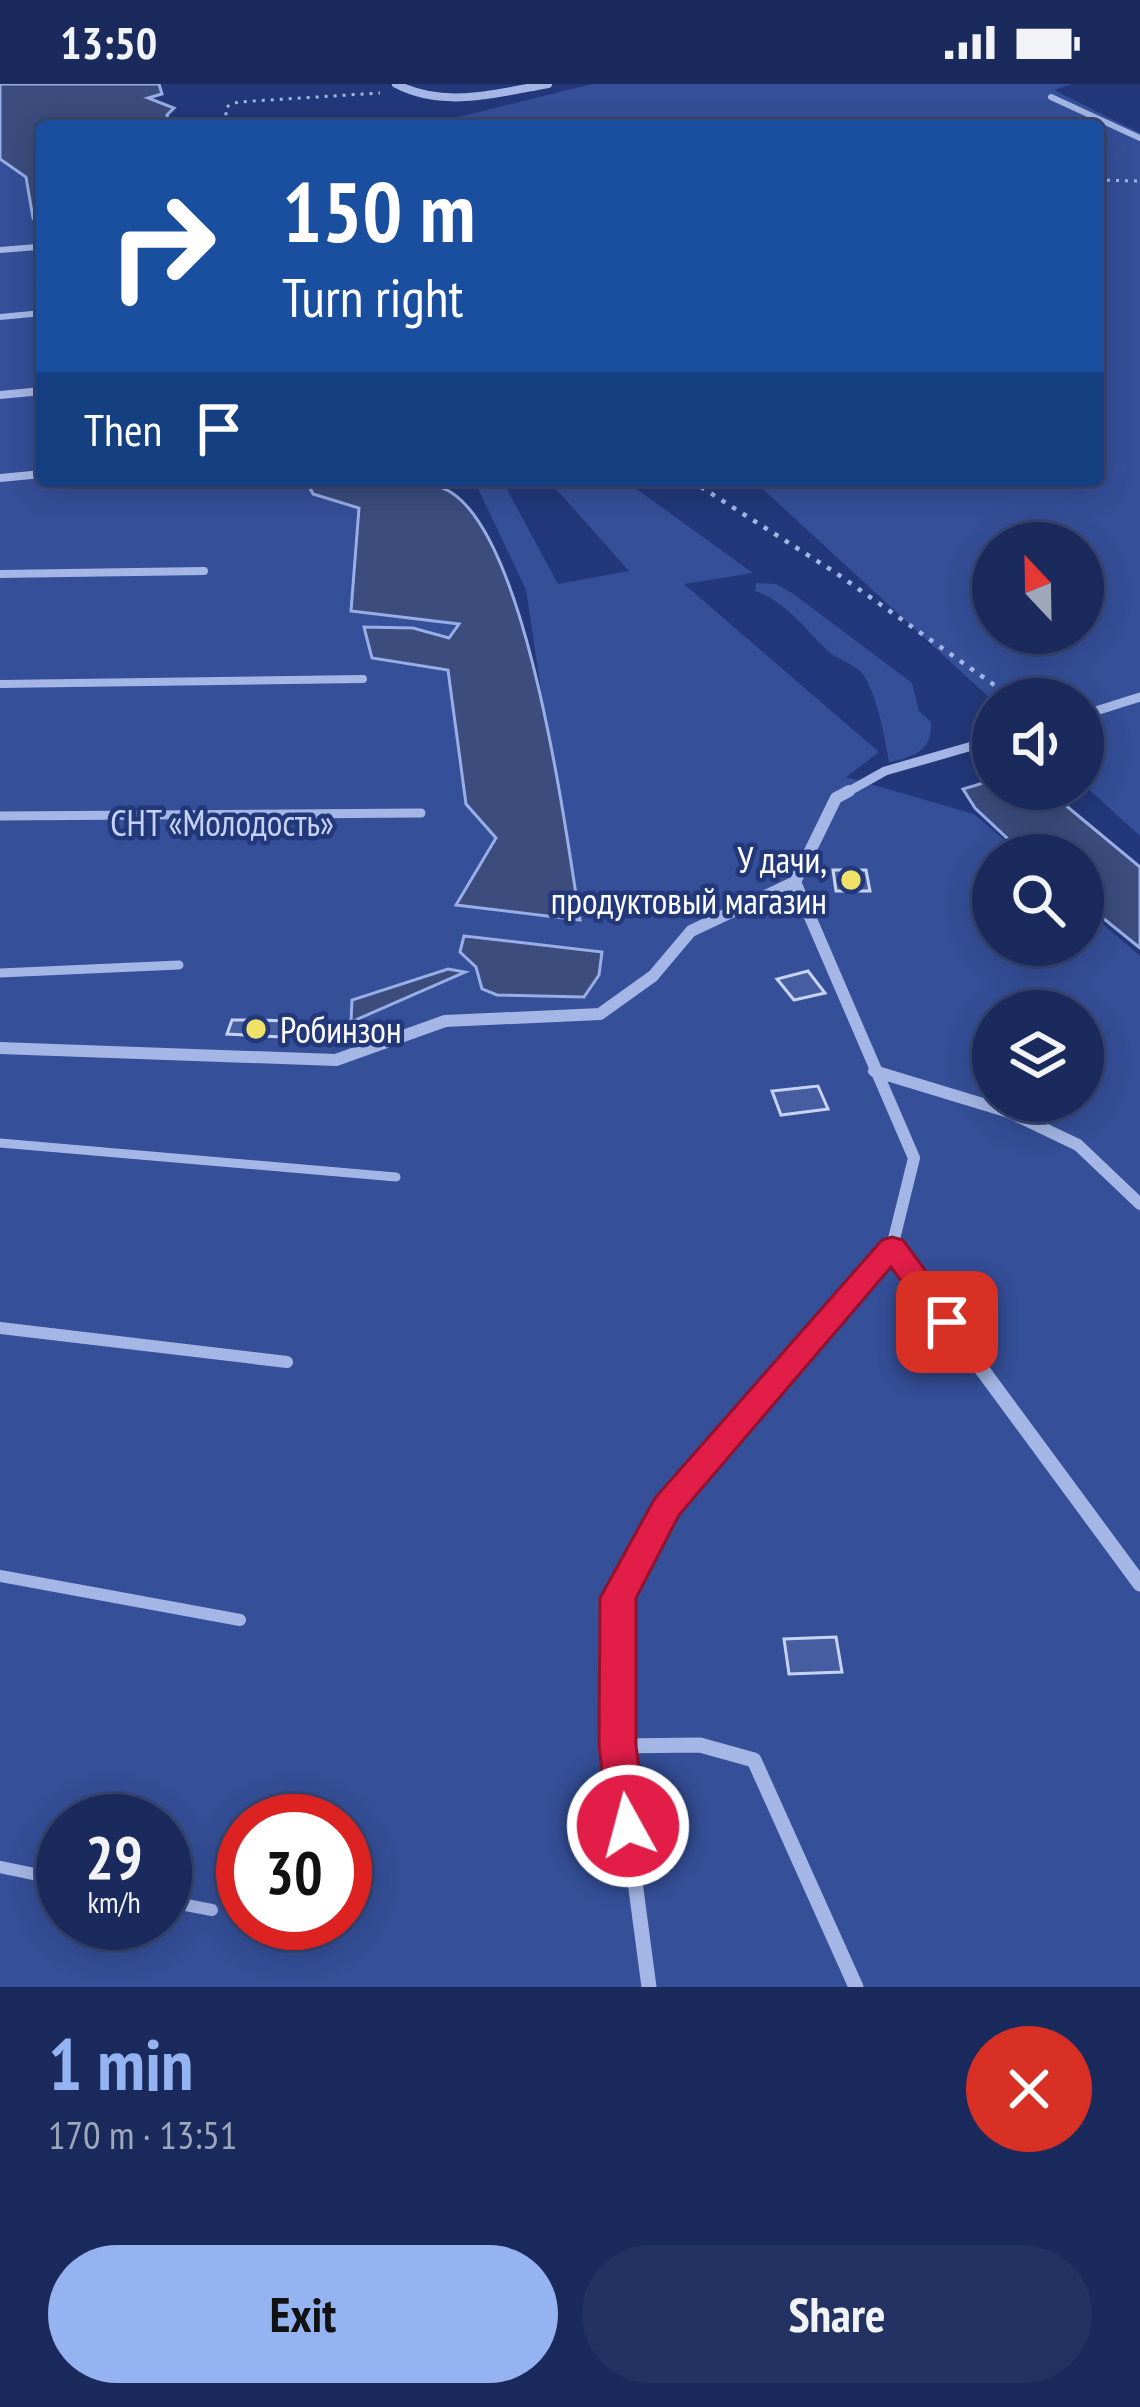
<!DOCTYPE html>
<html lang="en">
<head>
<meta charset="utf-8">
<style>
	:root { --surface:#1a2a5c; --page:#233262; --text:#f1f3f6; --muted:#9fa7bb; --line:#384672; --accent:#95b2f1 }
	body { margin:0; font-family:"PT Sans Narrow",sans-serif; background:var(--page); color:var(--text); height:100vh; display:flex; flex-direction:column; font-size:45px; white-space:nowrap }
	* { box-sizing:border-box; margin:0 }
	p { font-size:39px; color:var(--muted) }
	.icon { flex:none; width:66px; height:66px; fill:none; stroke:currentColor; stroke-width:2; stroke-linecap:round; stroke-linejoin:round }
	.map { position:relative; height:1903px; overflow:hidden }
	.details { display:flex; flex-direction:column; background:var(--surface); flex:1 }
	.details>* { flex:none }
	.top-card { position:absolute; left:36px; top:36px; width:1068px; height:366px; border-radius:12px; box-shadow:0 6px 30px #0003,0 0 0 3px var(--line); background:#1a4fa0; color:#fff; overflow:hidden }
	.needle { width:78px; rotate:338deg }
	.controls { position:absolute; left:972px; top:438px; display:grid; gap:24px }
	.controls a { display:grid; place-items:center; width:132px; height:132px; border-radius:50%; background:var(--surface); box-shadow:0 6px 30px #0003,0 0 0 3px var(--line); font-size:60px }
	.speed { position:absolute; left:36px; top:1710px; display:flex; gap:24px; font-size:60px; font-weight:700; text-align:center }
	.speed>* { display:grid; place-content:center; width:156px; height:156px; border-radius:50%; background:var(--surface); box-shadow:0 6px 30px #0003,0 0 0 3px var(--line); line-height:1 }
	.speed small { font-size:30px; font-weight:400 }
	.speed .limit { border:18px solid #d22; background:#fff; color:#111 }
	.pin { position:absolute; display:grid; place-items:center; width:102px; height:102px; color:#fff; margin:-51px; border-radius:24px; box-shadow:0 6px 18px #0006 }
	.me { position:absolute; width:132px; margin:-66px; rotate:353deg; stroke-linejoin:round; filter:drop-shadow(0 0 9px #0008) }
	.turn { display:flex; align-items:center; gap:42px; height:252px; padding:0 48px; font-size:54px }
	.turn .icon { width:156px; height:156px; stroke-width:2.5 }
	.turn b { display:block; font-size:84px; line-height:102px }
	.then { display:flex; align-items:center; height:114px; padding:0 48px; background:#0003; gap:24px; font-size:45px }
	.round { display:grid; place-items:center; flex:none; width:126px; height:126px; border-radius:63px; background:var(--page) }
	.headline { display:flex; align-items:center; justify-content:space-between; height:204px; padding:0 48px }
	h1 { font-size:72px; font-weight:700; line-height:90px; color:var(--accent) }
	.cta { display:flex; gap:24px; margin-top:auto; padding:24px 48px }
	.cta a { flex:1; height:138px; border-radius:72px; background:var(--accent); color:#111; font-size:48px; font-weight:700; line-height:138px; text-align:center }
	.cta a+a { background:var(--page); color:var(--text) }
	.status { display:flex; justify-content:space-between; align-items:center; height:84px; padding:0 60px; background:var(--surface); direction:ltr }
	.status svg { height:33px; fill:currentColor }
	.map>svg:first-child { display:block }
	.green { fill:#354f98; fill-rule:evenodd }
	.water { fill:#3b4c7d; stroke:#98aee6; stroke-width:3 }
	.building { fill:#465ea1; stroke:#c7d3f4; stroke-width:3 }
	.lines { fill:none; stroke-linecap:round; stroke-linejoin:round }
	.path-far1 { stroke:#a4b6e5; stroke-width:3; stroke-dasharray:3 6; stroke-linecap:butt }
	.path { stroke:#a4b6e5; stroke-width:4.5; stroke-dasharray:4.5 8; stroke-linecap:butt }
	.lane-far3 { stroke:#a4b6e5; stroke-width:6 }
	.lane-far2 { stroke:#a4b6e5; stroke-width:8 }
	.lane-far1 { stroke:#a4b6e5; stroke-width:9 }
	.lane { stroke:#a4b6e5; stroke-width:12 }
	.street-far3 { stroke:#a4b6e5; stroke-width:8 }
	.street-far2 { stroke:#a4b6e5; stroke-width:9 }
	.street-far1 { stroke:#a4b6e5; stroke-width:12 }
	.street { stroke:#a4b6e5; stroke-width:15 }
	.route { fill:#e11d48; stroke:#92132f; stroke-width:3 }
	.poi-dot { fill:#f0e267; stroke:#22387a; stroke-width:4.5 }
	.labels { text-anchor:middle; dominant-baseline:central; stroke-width:9; stroke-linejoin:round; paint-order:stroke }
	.park-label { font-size:36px; fill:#c7d3f4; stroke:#22387a }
	.poi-label { font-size:36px; fill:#fff; stroke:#22387a; text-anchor:end }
</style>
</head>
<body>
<div class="status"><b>13:50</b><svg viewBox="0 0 49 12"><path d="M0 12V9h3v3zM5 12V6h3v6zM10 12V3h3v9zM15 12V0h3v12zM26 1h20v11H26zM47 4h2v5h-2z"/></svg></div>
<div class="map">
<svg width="1140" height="1903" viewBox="0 0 1140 1903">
	<rect width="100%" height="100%" fill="#22387a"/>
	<!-- green -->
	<path class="green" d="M592,0H1072L1054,6L1140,49V752L1083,700V615L993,617L753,396H1098V42H421ZM993,459H1083V549H993Z
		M0,75L26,93L33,134L42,146V201L32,203L42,211V396H306L314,410L359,423L460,539L450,555L413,544L448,585L541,606L526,506L474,396H502L558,500L629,487L548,396H624L753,489L684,500L879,668L846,693L974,730L1022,771H993V861H1083V823L1140,872V1903H0ZM993,927H1083V1017H993ZM63,1737H165V1839H63ZM243,1737H345V1839H243Z
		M756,499L776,500L792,509L912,599L919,627L931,638C933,667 913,673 889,678C884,651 879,620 866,595C858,580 841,578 828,567C804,545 788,519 755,507Z"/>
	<!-- water -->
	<path class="water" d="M0,0H159L162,10L148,14L174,24L167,31L170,42H42V146L33,134L26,93L0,75Z
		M306,396C344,396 420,388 452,409C529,460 565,743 580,836L456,821L496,754L466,720L448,586L372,574L364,543L413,544L449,554L459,540L351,527L359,424L313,410Z
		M993,696V705H1046L1140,783V864L1083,818V771H1025L975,724L963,705Z
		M464,852L602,868L599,891L584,913L497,911L482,905L476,883L460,868Z
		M448,885L465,888L351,938L352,916Z"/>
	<!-- building -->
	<path class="building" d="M833,786H866L870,807H836Z
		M808,887L825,909L794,916L777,895Z
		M232,936H260L285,937L281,953L227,950Z
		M818,1002L828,1025L781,1031L772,1007Z
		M836,1553L842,1588L789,1590L784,1555Z"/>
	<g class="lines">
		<!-- path-far1 -->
		<path class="path-far1" d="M240,42L226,32V23L238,18L380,9
			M1098,96L1140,97"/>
		<!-- path -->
		<path class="path" d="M690,396L836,489L1014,615"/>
		<!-- lane-far3 -->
		<path class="lane-far3" d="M1051,13L1140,54
			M0,166L37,163
			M0,233L42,229
			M14,310L42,307"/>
		<!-- lane-far2 -->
		<path class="lane-far2" d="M0,311L42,307
			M0,394L42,390
			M0,490L204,487
			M0,600L363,595"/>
		<!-- lane-far1 -->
		<path class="lane-far1" d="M0,732L421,729
			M0,889L179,881
			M0,1059L396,1093"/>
		<!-- lane -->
		<path class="lane" d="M0,1244L287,1278
			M0,1492L240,1536
			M0,1783L63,1796
			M165,1817L212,1826"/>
		<!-- street-far3 -->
		<path class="street-far3" d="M396,0C444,25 498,9 548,0"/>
		<!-- street-far2 -->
		<path class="street-far2" d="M1083,631L1140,613
			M844,710L885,687L993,656"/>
		<!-- street-far1 -->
		<path class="street-far1" d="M0,964L336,976L445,937L600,930L653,892L691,847L795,798
			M874,987L1009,1028L1078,1061L1140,1120
			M892,1163L941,1230
			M834,1230L892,1163L914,1074L795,798L836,714L849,707"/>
		<!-- street -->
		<path class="street" d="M939,1227L1140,1500
			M617,1662L700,1661L754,1676L856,1903
			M649,1903L617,1662L618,1514L667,1423L837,1227"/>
	</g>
	<!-- route -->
	<path class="route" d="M892,1153L903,1156L963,1238L958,1245H936L891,1183L679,1431L636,1514V1662L647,1742L641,1754L628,1758L614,1754L609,1742L599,1662L600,1514L655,1414L882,1156Z"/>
	<!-- markers -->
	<g class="poi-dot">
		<circle cx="851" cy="796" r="12"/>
		<circle cx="256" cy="945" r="12"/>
	</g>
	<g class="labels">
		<!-- park labels -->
		<g class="park-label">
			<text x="222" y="738">СНТ «Молодость»</text>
		</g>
		<!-- poi labels -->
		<g class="poi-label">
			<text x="827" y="775">У дачи,<tspan x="827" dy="41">продуктовый магазин</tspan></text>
			<text x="280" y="945" text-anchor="start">Робинзон</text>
		</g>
	</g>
</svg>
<div class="controls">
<a><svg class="needle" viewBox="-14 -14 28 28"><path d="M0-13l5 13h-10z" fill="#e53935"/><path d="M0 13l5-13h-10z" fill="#9fa7bb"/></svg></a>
<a><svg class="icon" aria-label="sound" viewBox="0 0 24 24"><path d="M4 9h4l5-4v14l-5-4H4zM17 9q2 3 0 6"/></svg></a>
<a><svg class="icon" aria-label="search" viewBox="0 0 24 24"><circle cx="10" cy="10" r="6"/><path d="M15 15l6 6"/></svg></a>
<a><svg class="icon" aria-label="layers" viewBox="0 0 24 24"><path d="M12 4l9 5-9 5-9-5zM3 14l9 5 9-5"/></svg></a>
</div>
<div class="speed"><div>29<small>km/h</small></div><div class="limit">30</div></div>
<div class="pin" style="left:947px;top:1238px;background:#d93025"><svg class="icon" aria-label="arrive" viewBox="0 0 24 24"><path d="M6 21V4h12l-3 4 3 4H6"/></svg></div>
<svg class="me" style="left:628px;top:1742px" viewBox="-20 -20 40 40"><circle r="17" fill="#e11d48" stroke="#fff" stroke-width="3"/><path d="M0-11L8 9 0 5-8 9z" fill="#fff"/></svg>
<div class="top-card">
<div class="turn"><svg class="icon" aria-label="right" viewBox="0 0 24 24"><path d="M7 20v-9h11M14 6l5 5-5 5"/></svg><div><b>150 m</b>Turn right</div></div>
<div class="then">Then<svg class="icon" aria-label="arrive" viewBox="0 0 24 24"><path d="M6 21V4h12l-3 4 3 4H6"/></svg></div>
</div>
</div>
<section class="details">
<div class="headline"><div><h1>1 min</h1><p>170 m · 13:51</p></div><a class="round" style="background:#d93025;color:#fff"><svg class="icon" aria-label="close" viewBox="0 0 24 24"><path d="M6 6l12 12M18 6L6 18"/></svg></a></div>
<div class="cta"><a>Exit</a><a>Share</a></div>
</section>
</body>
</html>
